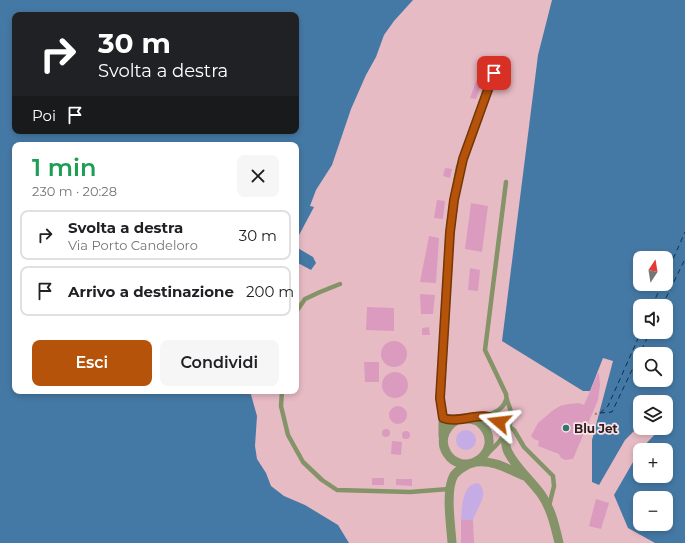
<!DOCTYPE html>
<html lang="it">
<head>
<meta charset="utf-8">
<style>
	:root { --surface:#fff; --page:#f6f6f6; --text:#202124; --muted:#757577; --line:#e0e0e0; --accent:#b45309 }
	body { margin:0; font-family:Montserrat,sans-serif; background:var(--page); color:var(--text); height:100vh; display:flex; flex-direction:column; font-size:15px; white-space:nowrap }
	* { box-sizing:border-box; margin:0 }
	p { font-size:13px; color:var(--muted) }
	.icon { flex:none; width:22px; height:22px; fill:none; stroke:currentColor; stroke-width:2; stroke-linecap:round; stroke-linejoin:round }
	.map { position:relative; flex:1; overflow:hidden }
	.sheet { position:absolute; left:12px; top:142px; width:287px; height:252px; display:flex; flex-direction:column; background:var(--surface); border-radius:8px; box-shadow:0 2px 6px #0003 }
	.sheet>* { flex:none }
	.guide { position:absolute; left:12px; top:12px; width:287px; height:122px; border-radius:8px; box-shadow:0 2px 6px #0003; background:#202124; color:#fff; overflow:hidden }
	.needle { width:26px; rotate:12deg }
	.fabs { position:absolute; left:633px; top:251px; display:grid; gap:8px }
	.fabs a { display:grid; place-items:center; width:40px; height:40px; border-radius:8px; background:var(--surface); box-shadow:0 2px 6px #0003; font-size:20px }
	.pin { position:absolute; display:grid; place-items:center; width:34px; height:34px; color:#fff; margin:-17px; border-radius:8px; box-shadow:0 2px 6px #0006 }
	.me { position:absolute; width:44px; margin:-22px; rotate:287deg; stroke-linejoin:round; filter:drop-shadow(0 0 3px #0008) }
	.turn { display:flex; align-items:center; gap:14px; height:84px; padding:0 20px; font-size:18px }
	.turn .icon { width:52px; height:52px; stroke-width:2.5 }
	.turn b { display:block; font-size:28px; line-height:34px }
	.then { display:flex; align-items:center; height:38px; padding:0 20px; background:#0003; gap:8px; font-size:15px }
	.round { display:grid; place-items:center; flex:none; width:42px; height:42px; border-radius:8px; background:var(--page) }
	.summary { display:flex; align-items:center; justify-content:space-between; height:68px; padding:0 20px }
	h1 { font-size:24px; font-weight:600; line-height:30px; color:#1e9e55 }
	.cta { display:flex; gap:8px; margin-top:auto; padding:8px 20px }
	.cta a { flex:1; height:46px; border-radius:8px; background:var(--accent); color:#fff; font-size:16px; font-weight:600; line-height:46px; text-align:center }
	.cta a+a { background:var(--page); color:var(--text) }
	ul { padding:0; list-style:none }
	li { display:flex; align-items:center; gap:12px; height:50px; margin:0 8px 6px; padding:0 12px; border:2px solid var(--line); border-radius:8px }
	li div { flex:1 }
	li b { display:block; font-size:15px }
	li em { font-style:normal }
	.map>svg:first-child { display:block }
	.green { fill:#c5ace4 }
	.water { fill:#4579a5; fill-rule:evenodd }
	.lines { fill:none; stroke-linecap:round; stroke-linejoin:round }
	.ferry { stroke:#073251; stroke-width:1; stroke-dasharray:5 4; stroke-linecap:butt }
	.building { fill:#db9bbf }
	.path { stroke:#98787e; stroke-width:2; stroke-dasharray:2 2; stroke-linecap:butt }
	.service { stroke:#849468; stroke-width:4.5 }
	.minor { stroke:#849468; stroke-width:9 }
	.route-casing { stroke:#753606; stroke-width:10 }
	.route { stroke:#b45309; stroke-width:7 }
	.poi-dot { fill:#30776e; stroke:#f9e2e6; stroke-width:1.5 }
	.labels { text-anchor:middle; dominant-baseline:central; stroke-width:3.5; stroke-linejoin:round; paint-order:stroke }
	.poi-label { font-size:12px; font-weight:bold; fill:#2f1f22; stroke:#f9e2e6; text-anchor:start }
</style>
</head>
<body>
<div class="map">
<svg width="685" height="543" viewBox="0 0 685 543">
	<rect width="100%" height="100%" fill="#e7bbc4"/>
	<!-- green -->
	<path class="green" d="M456 440a10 10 0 1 1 20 0a10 10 0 1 1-20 0Z
		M478,483C491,493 476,509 473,520H461C462,508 462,484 478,483Z"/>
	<!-- water -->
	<path class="water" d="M0,0H413L394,21L384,35L376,57L366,75L351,109L332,165L316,190L310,206L314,207L298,237L296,236V145H15V391H250L257,416L255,446L257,459L266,473L271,486L284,496L305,505L338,525L349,543H0ZM15,15H296V131H15Z
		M552,0H685V543H655L628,528L614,495L640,450V476H666V450H640L661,428H666V402H640V425L625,440L599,485L592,482V440L613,361L603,358L590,391H583L502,341L538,55ZM640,258H666V284H640ZM640,306H666V332H640ZM640,354H666V380H640ZM640,498H666V524H640Z
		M296,247L313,257L316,263L311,270L296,262Z"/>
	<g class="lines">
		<!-- ferry -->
		<path class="ferry" d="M666,275L685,232
			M652,306L662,284
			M662,306L685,259
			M600,413L612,412L650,332
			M600,413L608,406L641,332"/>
	</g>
	<!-- building -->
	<path class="building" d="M481,68L485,69L483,74H485L476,99L470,98Z
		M445,168L452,169L450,178L443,176Z
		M437,200L445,201L443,219L434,218Z
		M471,203L488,206L482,252L465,249Z
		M429,236L439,238L436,283L420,282Z
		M470,268L480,270L478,291L468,290Z
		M420,294L435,295L433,314H421Z
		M367,307L394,308V331L366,330Z
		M429,327L430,335H422V328Z
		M381 354a13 13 0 1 1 26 0a13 13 0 1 1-26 0Z
		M364,362H379V382H365Z
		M382 385a13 13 0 1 1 26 0a13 13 0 1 1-26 0Z
		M598,373L599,374L600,385L598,400L573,459L565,460L561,458L559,454L538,446L539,441L534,439L531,436L538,423L552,411L560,406L568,404L579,403L584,405Z
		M389 415a9 9 0 1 1 18 0a9 9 0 1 1-18 0Z
		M382 433a4 4 0 1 1 8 0a4 4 0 1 1-8 0Z
		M402 435a4 4 0 1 1 8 0a4 4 0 1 1-8 0Z
		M392,441L402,442L401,455L391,454Z
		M372,478H384V485H372Z
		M396,479H412V486L396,485Z
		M596,499L609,503L601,529L589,526Z
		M461,520H473L474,543H461Z"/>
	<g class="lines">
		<!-- path -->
		<path class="path" d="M595,414L600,413"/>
		<!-- service -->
		<path class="service" d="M296,312L305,299L320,292L340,284
			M282,391L281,406L288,435L303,462L322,480L337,490L410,492L449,489
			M487,415C496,412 503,409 506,400
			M501,421L514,430L524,447L553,476L554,486L549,506
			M489,452C499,443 514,428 511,412C510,406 506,401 506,394L485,350L506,182"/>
		<!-- minor -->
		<path class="minor" d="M443,418L440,398L450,232L454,200L460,168L494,73
			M469,418C479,416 490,414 498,421C508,429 503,442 508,452C516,468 531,480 541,494C551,508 555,526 559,543
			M443,436V418C455,422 467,415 479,422C485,427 490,435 489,444C488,450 485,455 480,459C454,478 426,439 457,420
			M476,462C494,460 508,469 524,476
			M452,543C451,526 445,490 454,475C458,470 463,467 469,464"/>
	</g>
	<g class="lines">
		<!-- route casing -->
		<g class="route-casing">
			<path id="route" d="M494,73L463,159L454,200L450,232L440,398L443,418C462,425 481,408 499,422"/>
		</g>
		<!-- route -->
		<use href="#route" class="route"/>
	</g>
	<!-- markers -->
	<circle class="poi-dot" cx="566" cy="428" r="4"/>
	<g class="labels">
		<!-- poi labels -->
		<g class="poi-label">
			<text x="574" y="428">Blu Jet</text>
		</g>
	</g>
</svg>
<div class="fabs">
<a><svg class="needle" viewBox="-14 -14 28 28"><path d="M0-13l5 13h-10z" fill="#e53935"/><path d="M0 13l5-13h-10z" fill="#757577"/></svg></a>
<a><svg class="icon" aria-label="sound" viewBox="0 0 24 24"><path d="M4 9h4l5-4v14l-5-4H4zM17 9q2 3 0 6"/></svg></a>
<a><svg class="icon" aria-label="search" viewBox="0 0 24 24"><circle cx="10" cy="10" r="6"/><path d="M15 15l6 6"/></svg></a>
<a><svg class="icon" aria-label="layers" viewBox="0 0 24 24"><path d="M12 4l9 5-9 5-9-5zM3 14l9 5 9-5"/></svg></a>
<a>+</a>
<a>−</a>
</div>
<div class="pin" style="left:494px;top:73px;background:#d93025"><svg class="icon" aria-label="arrive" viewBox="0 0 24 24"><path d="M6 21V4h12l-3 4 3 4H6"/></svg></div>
<svg class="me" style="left:499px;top:422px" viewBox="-20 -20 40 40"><path d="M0-17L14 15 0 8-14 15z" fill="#b45309" stroke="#fff" stroke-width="4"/></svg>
<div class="guide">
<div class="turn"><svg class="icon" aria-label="right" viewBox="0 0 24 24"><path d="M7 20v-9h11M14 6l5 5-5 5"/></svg><div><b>30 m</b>Svolta a destra</div></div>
<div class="then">Poi<svg class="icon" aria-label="arrive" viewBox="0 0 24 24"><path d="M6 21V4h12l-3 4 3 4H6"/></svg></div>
</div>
<section class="sheet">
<div class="summary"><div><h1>1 min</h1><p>230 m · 20:28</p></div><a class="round"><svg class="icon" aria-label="close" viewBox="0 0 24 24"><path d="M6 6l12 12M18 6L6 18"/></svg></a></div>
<ul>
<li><svg class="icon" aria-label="right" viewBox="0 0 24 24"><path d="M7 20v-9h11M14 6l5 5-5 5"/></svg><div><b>Svolta a destra</b><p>Via Porto Candeloro</p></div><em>30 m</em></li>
<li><svg class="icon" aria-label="arrive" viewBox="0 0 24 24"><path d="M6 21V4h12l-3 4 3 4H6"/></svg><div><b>Arrivo a destinazione</b></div><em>200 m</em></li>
</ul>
<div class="cta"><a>Esci</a><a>Condividi</a></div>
</section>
</div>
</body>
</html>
